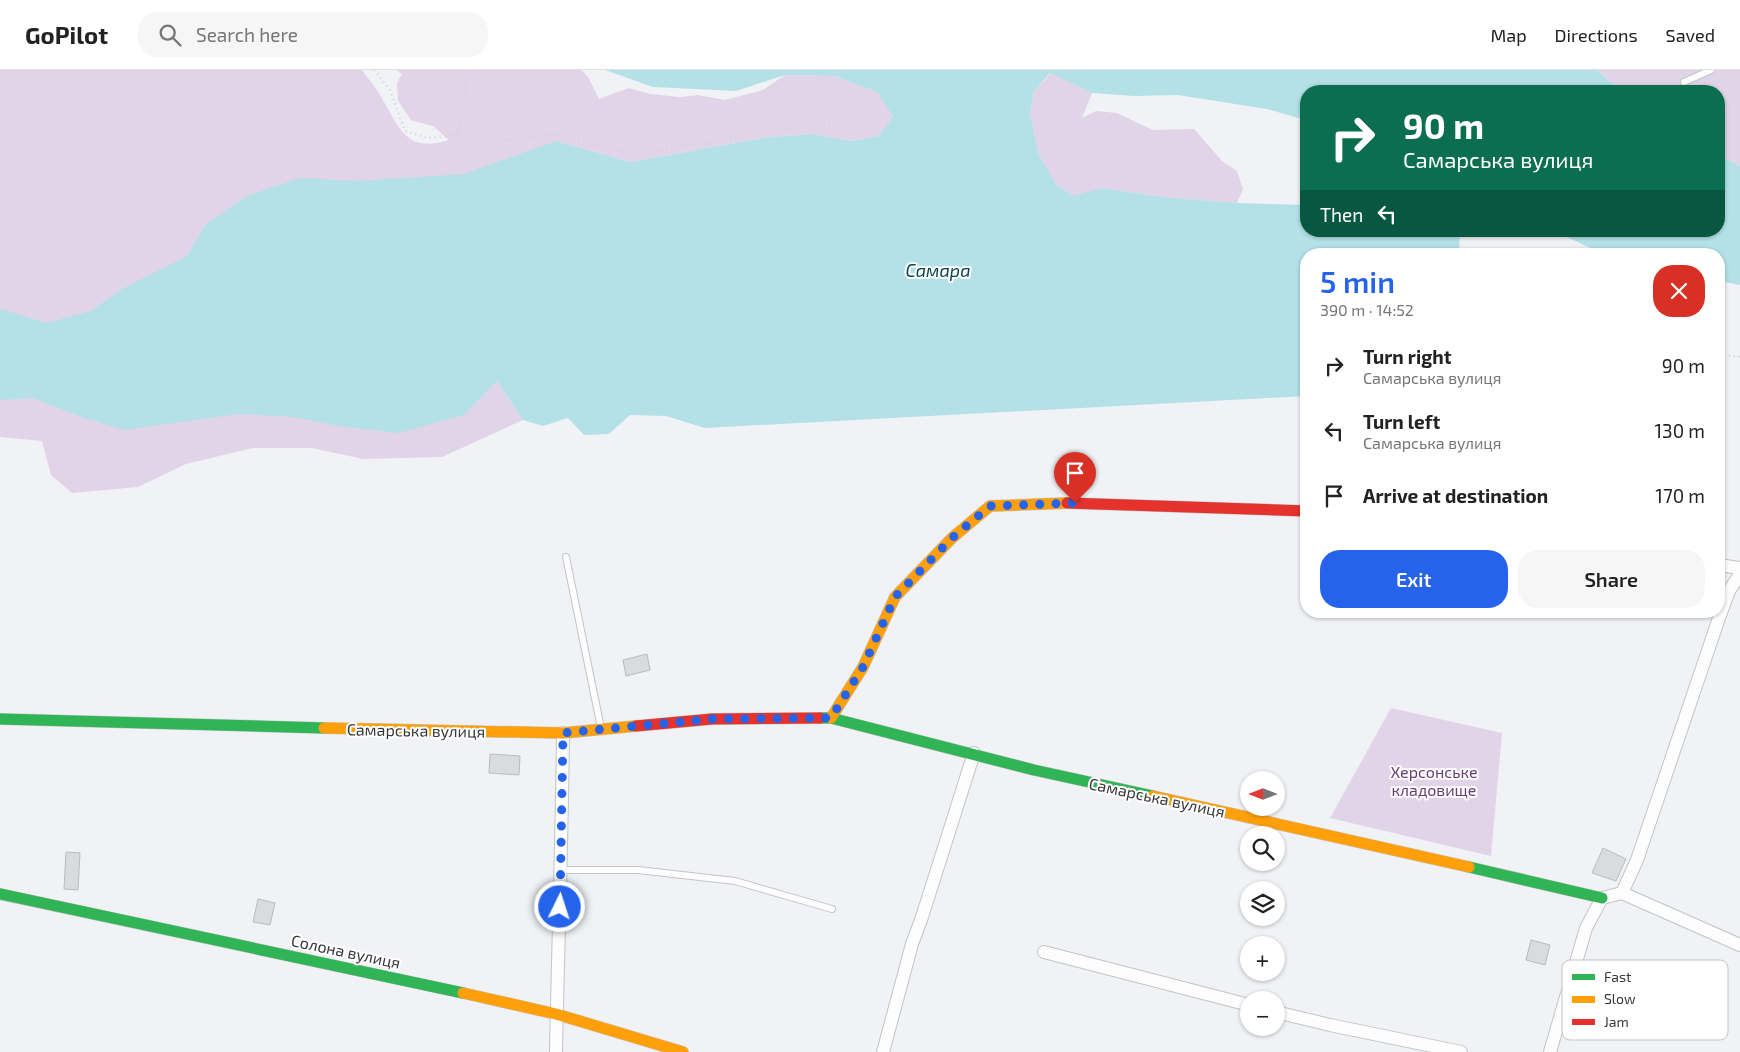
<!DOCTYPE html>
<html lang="en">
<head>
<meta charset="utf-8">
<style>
	:root { --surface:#fff; --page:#f6f6f6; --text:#222; --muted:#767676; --line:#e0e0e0; --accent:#2563eb }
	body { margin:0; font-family:"Exo 2",sans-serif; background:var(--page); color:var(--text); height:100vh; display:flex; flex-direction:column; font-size:19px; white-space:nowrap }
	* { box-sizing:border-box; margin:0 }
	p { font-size:16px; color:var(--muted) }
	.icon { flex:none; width:28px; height:28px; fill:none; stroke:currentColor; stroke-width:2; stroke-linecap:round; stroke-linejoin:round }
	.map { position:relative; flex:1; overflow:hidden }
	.panel { position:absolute; left:1300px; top:178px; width:425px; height:370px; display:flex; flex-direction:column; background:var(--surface); border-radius:20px; box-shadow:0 1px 4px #0004 }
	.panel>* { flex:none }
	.banner { position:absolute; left:1300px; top:15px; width:425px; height:152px; border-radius:20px; box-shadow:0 1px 4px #0004; background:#0b6e4f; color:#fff; overflow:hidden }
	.needle { width:32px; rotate:270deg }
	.fabs { position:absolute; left:1240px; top:701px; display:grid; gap:10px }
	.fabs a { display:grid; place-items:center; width:45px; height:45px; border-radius:50%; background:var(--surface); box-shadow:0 1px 4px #0004; font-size:25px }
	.pin { position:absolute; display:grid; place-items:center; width:42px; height:42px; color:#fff; margin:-51px -21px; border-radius:50% 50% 50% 0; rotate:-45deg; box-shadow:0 0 5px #0007 }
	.pin .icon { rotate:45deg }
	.me { position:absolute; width:55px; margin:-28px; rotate:4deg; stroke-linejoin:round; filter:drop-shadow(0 0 4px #0008) }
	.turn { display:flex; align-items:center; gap:18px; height:105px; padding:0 20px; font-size:22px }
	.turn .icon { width:65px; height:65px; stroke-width:2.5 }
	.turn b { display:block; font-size:35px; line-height:42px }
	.then { display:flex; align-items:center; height:48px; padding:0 20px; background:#0003; gap:10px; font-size:19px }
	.round { display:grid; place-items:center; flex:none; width:52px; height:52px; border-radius:20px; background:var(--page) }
	.head { display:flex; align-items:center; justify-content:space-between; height:85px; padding:0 20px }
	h1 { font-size:30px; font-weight:600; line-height:38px; color:var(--accent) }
	.button { display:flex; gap:10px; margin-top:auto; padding:10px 20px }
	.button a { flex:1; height:58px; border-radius:20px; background:var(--accent); color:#fff; font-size:20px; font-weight:600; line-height:58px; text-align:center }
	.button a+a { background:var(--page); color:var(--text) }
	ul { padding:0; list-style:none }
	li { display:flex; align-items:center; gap:15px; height:65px; padding:0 20px }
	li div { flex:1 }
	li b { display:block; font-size:19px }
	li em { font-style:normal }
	header { display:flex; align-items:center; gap:30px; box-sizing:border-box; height:70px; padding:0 25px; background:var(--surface); border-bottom:1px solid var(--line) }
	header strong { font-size:24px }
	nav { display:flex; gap:28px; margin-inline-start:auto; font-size:18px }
	.search { width:350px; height:45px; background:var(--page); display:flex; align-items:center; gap:12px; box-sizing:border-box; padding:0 18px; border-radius:20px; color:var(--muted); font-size:19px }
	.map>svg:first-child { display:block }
	.green { fill:#e1d4e8 }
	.water { fill:#b4e0e8 }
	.building { fill:#dadbdc; stroke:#babbbd }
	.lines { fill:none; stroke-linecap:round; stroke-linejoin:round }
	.lane-casing { stroke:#c2c4c6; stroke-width:8 }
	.street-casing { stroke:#c2c4c6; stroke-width:14 }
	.fast-casing { stroke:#c2c4c6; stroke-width:12 }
	.slow-casing { stroke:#c2c4c6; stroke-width:12 }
	.jam-casing { stroke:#c2c4c6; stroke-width:12 }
	.path { stroke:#d2d2d3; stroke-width:2.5; stroke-dasharray:1 4; stroke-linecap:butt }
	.lane { stroke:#fdfdfe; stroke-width:6 }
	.street { stroke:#fdfdfe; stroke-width:12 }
	.fast { stroke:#30b455; stroke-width:11 }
	.slow { stroke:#ff9f0a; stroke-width:11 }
	.jam { stroke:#e5322d; stroke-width:11 }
	.route { stroke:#2563eb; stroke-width:9; stroke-dasharray:0 16.2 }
	.labels { text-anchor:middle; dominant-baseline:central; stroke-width:4; stroke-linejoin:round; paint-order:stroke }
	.street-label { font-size:16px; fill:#373839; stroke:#fff }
	.park-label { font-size:16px; fill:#673e72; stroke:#fff }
	.water-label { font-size:18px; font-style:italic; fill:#07434a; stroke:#fff }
	.key { fill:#fff; stroke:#c3c3c4; stroke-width:1 }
	.key-label { font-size:14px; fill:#373839 }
</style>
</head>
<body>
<header>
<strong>GoPilot</strong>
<div class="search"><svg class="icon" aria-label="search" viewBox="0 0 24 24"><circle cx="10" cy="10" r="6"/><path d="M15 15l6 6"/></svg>Search here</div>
<nav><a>Map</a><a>Directions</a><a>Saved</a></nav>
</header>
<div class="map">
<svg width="1740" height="982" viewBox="0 0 1740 982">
	<rect width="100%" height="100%" fill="#f0f2f5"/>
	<!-- green -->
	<path class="green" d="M0,0H362C368,8 375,17 380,25C399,56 404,84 449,70L433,56L411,50L398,31L397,13L402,4L396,0H581L588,7L599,29L629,18L650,24L680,27L698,25L725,30L763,20L785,5L834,6L877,22L893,47L878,66L851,71L812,64L770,67L630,92L556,71L497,310L523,350L442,387L363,389L312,378H253L186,394L138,417L72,423L51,405L42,371L0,367Z
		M1597,0H1740V96L1719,85V21H1620Z
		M1051,3L1092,23L1082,48L1096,41L1117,43L1153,60L1194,59L1223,92L1237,101L1243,119L1237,133L1163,127L1102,118L1074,127L1056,114L1039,85L1030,44L1034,21Z
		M1391,638L1502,663L1491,786L1330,748Z"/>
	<!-- water -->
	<path class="water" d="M605,0H1597L1620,21H1306V47L1298,48L1267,39L1178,25L1134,26L1092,23L1050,3L1034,21L1030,44L1039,85L1056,114L1073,126L1102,118L1163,127L1237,133L1306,135V161H1460L1459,184H1306V326L705,358L666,346L630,345L609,364L584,365L568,348L543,356L523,350L497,311L464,345L398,363L339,356L294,347L238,344L125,360L84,348L33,328L0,330V239L47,253L91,241L122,219L187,186L205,155L247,126L300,108L358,111L464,104L556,71L630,92L770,67L812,64L851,71L878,66L893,47L877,22L834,6L785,5L736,21L653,17Z
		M1719,85L1740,96V215L1719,211V184H1603L1554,161H1719Z"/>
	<!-- building -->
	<path class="building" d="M647,584L650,600L626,606L623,590Z
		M490,684L520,686L519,705L489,703Z
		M1603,778L1626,789L1616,811L1592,803Z
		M66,782L80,783L78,820L64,819Z
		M258,829L275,833L270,855L253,852Z
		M1531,870L1550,875L1545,895L1526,890Z"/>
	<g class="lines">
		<!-- lane casing -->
		<g class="lane-casing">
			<path id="lane" d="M1684,12L1711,0
				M566,487L601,658
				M562,800H638L735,811L832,839"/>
		</g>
		<!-- street casing -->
		<g class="street-casing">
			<path id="street" d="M1719,495L1740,498
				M1622,823L1740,875
				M1044,882L1249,935
				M1276,942L1330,955L1461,982
				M556,982C558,875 562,769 563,663
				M883,982L912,874L922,847L974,683
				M1550,982L1586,858L1602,828L1622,823L1637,790L1719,548L1729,521L1740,504"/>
		</g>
		<!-- fast casing -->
		<g class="fast-casing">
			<path id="fast" d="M820,648H831L1034,700L1153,726
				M0,649L324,658
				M1469,797L1602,828
				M0,824L463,923"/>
		</g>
		<!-- slow casing -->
		<g class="slow-casing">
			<path id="slow" d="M831,648L863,597L895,527L952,468L990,436L1067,433
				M324,658L563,663L636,656
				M1153,726L1469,797
				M463,923L556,944L683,982"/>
		</g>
		<!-- jam casing -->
		<g class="jam-casing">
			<path id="jam" d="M1067,433L1306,441
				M636,656L712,649L820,648"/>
		</g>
		<!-- path -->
		<path class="path" d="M374,0L390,20L405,61L428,68L456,65L510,70L551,64L634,84L838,51
			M456,65L464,40L466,0
			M1719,284L1740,287"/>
		<!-- lane -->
		<use href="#lane" class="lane"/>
		<!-- street -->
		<use href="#street" class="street"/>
		<!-- fast -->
		<use href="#fast" class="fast"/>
		<!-- slow -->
		<use href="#slow" class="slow"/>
		<!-- jam -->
		<use href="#jam" class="jam"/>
	</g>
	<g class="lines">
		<!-- route -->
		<path class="route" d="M560,837L563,663L712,649L831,648L863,597L895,527L952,468L990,436L1075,433"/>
	</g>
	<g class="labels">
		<!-- street labels -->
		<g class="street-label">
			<text transform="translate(416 660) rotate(1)">Самарська вулиця</text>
			<text transform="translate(1157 727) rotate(12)">Самарська вулиця</text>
			<text transform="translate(346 881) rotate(12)">Солона вулиця</text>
		</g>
		<!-- park labels -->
		<g class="park-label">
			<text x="1434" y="701">Херсонське<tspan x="1434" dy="18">кладовище</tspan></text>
		</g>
		<!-- water labels -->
		<g class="water-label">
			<text x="938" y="200">Самара</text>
		</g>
	</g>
	<!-- legend -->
	<rect x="1562" y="890" width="166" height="80" rx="8" class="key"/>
	<rect x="1572" y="904" width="23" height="6" fill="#30b455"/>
	<rect x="1572" y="926" width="23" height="7" fill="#ff9f0a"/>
	<rect x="1572" y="949" width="23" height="6" fill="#e5322d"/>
	<g class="key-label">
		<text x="1604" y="912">Fast</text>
		<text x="1604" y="934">Slow</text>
		<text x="1604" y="957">Jam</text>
	</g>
</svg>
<div class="fabs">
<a><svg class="needle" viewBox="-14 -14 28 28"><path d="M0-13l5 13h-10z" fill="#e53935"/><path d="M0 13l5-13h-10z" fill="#767676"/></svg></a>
<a><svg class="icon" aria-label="search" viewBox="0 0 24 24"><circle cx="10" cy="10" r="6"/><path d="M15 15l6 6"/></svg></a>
<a><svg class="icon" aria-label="layers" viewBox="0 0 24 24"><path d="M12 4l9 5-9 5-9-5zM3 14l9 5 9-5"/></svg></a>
<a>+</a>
<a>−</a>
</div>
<div class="pin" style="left:1075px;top:433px;background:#d93025"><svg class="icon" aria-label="arrive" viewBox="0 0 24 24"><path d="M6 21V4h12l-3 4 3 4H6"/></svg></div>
<svg class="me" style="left:560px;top:837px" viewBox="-20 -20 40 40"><circle r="17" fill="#2563eb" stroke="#fff" stroke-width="3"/><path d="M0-11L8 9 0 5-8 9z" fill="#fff"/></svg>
<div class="banner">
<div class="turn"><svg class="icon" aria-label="right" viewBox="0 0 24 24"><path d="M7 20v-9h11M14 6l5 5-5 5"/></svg><div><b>90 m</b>Самарська вулиця</div></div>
<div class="then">Then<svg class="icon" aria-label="left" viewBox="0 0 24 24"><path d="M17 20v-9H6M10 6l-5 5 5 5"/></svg></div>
</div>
<section class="panel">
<div class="head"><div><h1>5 min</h1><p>390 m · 14:52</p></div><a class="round" style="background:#d93025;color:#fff"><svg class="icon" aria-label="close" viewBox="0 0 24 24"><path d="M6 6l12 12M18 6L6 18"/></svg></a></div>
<ul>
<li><svg class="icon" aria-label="right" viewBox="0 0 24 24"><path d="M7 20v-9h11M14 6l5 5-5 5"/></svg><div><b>Turn right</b><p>Самарська вулиця</p></div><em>90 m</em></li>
<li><svg class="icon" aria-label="left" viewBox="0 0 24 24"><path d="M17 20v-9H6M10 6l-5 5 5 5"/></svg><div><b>Turn left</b><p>Самарська вулиця</p></div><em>130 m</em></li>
<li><svg class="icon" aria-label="arrive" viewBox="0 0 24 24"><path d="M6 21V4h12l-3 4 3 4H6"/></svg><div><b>Arrive at destination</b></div><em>170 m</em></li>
</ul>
<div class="button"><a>Exit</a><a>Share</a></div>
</section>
</div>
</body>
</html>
